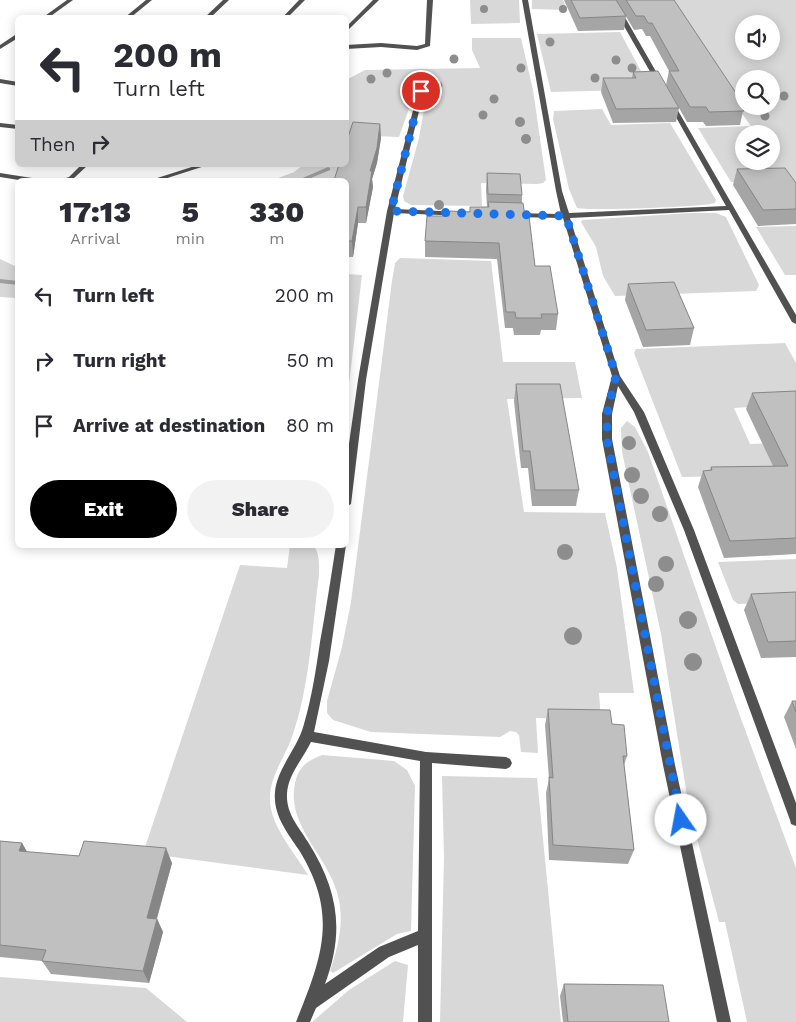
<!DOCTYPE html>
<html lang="en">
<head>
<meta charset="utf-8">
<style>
	:root { --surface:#fff; --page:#f2f2f3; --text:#2b2b33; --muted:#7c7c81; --accent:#000 }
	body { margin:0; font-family:"Work Sans",sans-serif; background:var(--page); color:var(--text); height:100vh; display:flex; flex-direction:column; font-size:19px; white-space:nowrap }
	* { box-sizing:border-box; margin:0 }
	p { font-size:16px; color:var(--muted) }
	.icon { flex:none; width:28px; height:28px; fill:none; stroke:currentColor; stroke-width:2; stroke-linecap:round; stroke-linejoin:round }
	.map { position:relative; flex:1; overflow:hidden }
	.side { position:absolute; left:15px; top:178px; width:334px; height:370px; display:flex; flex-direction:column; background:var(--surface); border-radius:8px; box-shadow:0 2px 12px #0003 }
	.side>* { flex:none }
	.banner { position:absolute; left:15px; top:15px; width:334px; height:152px; border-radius:8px; box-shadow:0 2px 12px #0003; background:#fff; color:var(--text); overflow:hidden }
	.controls { position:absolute; left:735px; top:15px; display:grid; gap:10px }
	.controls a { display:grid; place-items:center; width:45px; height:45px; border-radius:50%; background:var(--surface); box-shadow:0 2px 12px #0003; font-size:25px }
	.pin { position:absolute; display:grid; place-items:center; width:42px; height:42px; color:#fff; margin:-21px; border:2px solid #fff; border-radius:50%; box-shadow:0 1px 5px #0007 }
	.me { position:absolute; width:55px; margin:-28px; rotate:348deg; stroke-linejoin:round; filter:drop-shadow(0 0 4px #0008) }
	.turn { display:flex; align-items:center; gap:18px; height:105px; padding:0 15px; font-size:22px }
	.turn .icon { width:65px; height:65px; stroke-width:2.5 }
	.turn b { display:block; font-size:35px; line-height:42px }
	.then { display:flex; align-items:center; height:48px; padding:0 15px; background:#0003; gap:10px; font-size:19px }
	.eta { display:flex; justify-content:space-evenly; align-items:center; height:85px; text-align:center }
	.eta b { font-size:30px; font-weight:800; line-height:35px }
	.button { display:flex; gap:10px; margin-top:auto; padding:10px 15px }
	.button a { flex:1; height:58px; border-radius:30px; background:var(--accent); color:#fff; font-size:20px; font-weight:800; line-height:58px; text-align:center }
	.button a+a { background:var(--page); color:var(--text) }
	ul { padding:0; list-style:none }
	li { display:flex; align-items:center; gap:15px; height:65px; padding:0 15px }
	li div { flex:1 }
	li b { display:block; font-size:19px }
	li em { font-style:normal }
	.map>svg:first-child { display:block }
	.green { fill:#d8d8d8; fill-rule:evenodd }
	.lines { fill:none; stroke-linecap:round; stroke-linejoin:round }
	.stream { fill:#9f9f9f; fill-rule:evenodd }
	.minor { fill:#515151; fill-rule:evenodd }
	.tree { fill:#8d8d8d }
	.wall { fill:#a5a5a5 }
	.shaded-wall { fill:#868686 }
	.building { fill:#c0c0c0; stroke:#868686 }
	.route { stroke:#1a73e8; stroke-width:9; stroke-dasharray:0 16.2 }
</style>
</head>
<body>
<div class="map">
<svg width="796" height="1022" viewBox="0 0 796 1022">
	<rect width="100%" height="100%" fill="#fff"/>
	<!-- green -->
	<path class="green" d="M470,0H519L520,23L471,24Z
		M532,0H563L567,10L532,9Z
		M624,0H796V190L789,180L731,182L698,128L751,126L727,93ZM744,24H771V51H744ZM744,79H771V106H744ZM744,134H771V161H744Z
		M620,32L648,84L628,90L551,92L537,34Z
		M472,38H521L533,90L546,180L543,183L537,184L481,183L482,206L411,205L404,201L403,196L419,138L425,104L431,90C426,85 417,85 411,88L413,97L411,103L399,137L349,135L346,143V80L365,70L480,68L472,50Z
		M602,109L611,125L670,123L716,200L715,203C705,207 586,211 577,208L569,189L553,119L554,111Z
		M303,165H339L337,180H273L294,172Z
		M691,213H716L726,217L759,285L756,291L615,296L603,276L596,247L581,222L582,220Z
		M796,226V275H785L756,227Z
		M400,258L491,261L503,362H575L582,398L507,399L524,512L605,513L617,568L634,693H599L601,720L536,718L538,753L521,752L519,735L516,732L510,731L500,737L371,732L333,720L327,713V701L342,647L351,602L392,281L395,263Z
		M0,259L17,267V298L0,297Z
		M346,274L362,275L346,409Z
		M785,343L796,363V404L734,408L750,444L796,442V475L682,477L634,353L636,349Z
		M627,421L635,427L648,452L736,705L796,868V1022H747L725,922H719L689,808L661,634L622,452L621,428Z
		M290,545H313C320,553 319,564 319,575C312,628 310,686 292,737C284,760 265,782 271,809C276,832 296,855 308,875L143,853L240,565L287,568Z
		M796,559V602L738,604L733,600L718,562Z
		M322,755L394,761L407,770L415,786L411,931L397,934L333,973L330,971C339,944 345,920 337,892C326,854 286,825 295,783C299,766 307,761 322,755Z
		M442,776L537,778L561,1022H440L444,858Z
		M395,961L408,965L403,1022H312L349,990Z
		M0,977L146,988L187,1022H0Z"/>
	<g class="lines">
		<!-- stream -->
		<path class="stream" d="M328,167L330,168V170L306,180H298Z
			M0,279L18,281V285L0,283Z"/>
		<!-- minor -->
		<path class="minor" d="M67,0H73L48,18H42Z
			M146,0H152L130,18H124Z
			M223,0H229L210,18H204Z
			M299,0H305L287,18H282Z
			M373,0H379L346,32V27Z
			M427,0H433L430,46L417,50L381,47L346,49V45L381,43L417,46L425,44Z
			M522,0H528L562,191L569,213L726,206L668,103L673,102L796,315V324L792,322L729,210L570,218L620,376L644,412L694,530L796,803V826L791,824L790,820L684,530L634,412L618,386L612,414V439L675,765L731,1022H717L663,765L602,439V414L612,376L563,218L512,217L508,215L512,213L561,214L556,191Z
			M609,0H615L662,82L661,83L656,82Z
			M18,33V38L0,49V45Z
			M0,79L18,82V86L0,83Z
			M421,89L424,91L395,209L463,212L467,214L463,216L394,213L366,380L351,504L346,507V465L358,380L387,211L418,91Z
			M0,123L18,125V129L0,127Z
			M81,165H88L73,179L60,180L69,177Z
			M198,165H208L161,180H151Z
			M0,173L32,178L35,180H19L0,177Z
			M336,545H346L329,661L314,732L426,752L506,757L510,759L512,763L510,767L506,769L432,763V1022H418V945L389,957L316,1008L310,1022H296C322,957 339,915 299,850C287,832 273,815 275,792C277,768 298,748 304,724C312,697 316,669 320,642C326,610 331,577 336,545ZM311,742L420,761L418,931L379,947L325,984C345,931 338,890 308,842C299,827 286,814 287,794C288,774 303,759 311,742Z"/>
	</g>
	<!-- trees -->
	<g class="tree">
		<circle cx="484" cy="9" r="4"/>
		<circle cx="563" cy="9" r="4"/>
		<circle cx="550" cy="42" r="4.5"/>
		<circle cx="454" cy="59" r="4.5"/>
		<circle cx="616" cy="60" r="4.5"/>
		<circle cx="521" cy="68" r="4.5"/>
		<circle cx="632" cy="68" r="4.5"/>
		<circle cx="387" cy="73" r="4.5"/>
		<circle cx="595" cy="78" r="4.5"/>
		<circle cx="371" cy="79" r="4.5"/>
		<circle cx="438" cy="86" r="4.5"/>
		<circle cx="406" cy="93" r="4.5"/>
		<circle cx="784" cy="96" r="4.5"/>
		<circle cx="494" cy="99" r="4.5"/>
		<circle cx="483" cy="115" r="4.5"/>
		<circle cx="765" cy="116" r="4.5"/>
		<circle cx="520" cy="122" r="5"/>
		<circle cx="526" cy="139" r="5"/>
		<circle cx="439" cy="205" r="5"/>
		<circle cx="629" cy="443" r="7"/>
		<circle cx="632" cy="475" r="8"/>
		<circle cx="641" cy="496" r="8"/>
		<circle cx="660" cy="514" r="8"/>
		<circle cx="565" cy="552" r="8"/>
		<circle cx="666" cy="564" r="8"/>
		<circle cx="656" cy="584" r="8"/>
		<circle cx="688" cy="620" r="9"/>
		<circle cx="573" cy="636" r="9"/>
		<circle cx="693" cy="662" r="9"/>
	</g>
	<!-- wall -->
	<path class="wall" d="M564,0H674L744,106L740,125L706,126L703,122H687L666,85L669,71L650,36H646L642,29L634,30L618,3L626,16L624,30L578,31Z
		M633,72L679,108L676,122L613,123L601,92L603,78H632Z
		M380,124L381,138L377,163L372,179L373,187L366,223H358L353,257H346V180Z
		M737,169L796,183V224L758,226L733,185Z
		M487,173L522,195V203L535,266L558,314L556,330H541L540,335H514L513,328H505L497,259L425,257V241L449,216L487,207L486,189Z
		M628,284L694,328L690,345L643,347L625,300Z
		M516,384L579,490L576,506H532L528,468H521L514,401Z
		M796,391V554L724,558L698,487L703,471L710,470L711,467L773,466L746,409L752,393Z
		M796,592V657L761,658L744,610L751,594Z
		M792,701H796V749L784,717Z
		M548,709L612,724L627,756L624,765L634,850L628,864L549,860L546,793L549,779L545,725Z
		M0,841L22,843L27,852L172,863L157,919L163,932L149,983L51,974L42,961L0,957Z
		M564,984L669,1022H563L560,996Z"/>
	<!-- shaded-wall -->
	<path class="shaded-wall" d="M380,124L381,138L377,163L372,179L373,187L366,223V207L370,171Z
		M358,207V223L353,257L352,241Z
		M22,843L30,857L19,851Z
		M166,848L172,863L153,931L147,918Z
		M157,919L163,932L149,983L143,971Z"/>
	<!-- building -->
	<path class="building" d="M571,0H616L626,16L580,18Z
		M626,0H674L744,105V106H741L744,111L709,112L706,107H690L669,71H679L652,23H648L644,16H636Z
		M658,71L679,108L616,109L603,78H636L633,72Z
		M353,122L380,124L377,148L370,171H372L366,207H358L352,241H346V180H334L339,165H346V143Z
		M785,168L796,183V209L763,210L737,169Z
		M487,173L520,174L522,195L488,194Z
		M488,202L523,203L525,216H529L535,266H550L558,314H541L542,318H516L515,312H506L499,243L425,241L427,216H449L450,211L470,212V207H489Z
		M674,282L694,328L646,330L628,284Z
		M516,384H560L579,490H535L530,451H523Z
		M796,391V538L730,541L703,471L712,470L711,467L788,466L752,393Z
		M796,592V641L768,642L751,594Z
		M792,701H796V712Z
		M548,709L610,710L612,724L624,725L627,756H623L634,850L553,845L549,777L553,778Z
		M0,841L22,843L19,851L79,856L84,841L166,848L147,918L157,919L143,971L42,961L46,950L0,945Z
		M564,984L663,985L669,1022H568Z"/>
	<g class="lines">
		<!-- route -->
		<path class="route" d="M421,91L391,211L566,216L616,376L607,414V439L681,820"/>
	</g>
</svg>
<div class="controls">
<a><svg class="icon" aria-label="sound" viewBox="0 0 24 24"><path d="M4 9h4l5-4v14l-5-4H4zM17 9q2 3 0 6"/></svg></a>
<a><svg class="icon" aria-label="search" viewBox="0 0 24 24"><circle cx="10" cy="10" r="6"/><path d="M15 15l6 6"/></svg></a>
<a><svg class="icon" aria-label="layers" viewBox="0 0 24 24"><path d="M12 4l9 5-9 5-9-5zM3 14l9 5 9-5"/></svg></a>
</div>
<div class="pin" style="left:421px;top:91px;background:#d93025"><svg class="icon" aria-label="arrive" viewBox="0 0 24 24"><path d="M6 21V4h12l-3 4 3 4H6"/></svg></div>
<svg class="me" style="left:681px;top:820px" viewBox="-20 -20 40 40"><circle r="19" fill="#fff"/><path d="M0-13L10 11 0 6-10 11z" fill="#1a73e8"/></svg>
<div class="banner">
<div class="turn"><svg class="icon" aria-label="left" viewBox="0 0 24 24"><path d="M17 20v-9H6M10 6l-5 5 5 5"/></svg><div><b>200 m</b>Turn left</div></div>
<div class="then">Then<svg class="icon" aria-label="right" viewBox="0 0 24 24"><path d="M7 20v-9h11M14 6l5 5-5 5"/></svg></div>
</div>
<section class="side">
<div class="eta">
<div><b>17:13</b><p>Arrival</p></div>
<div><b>5</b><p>min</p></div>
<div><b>330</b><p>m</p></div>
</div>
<ul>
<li><svg class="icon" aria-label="left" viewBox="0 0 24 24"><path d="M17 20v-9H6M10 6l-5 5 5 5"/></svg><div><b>Turn left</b></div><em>200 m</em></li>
<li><svg class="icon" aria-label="right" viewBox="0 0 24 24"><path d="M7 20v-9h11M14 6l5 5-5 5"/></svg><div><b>Turn right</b></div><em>50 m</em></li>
<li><svg class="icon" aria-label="arrive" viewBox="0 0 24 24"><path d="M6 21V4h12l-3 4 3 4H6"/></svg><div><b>Arrive at destination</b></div><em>80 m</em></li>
</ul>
<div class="button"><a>Exit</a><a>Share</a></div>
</section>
</div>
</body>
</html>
